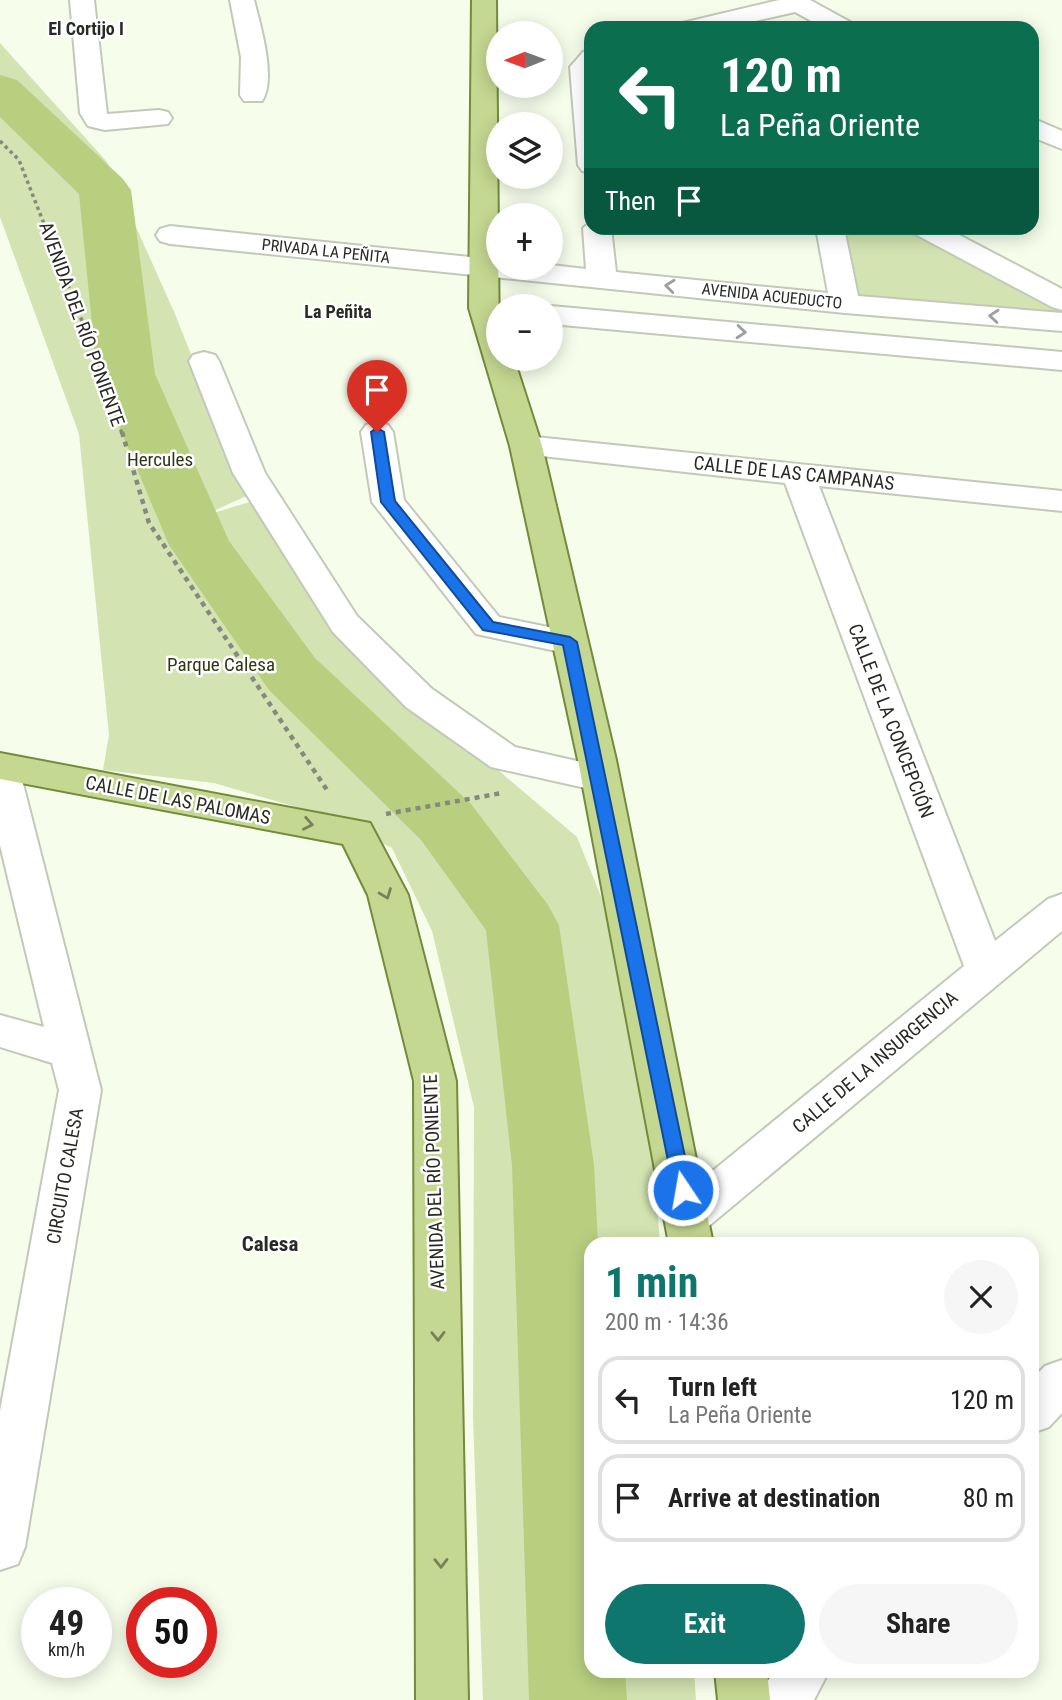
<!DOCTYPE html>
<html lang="en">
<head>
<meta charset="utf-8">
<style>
	:root { --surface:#fff; --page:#f6f6f6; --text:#222; --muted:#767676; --line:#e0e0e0; --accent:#0f766e }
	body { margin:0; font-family:"Roboto Condensed",sans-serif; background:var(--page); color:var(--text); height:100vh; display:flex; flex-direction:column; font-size:26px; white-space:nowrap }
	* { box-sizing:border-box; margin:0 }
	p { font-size:23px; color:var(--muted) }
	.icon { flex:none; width:38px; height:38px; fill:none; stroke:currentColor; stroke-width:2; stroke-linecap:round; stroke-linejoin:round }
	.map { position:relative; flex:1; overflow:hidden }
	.panel { position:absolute; left:584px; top:1237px; width:455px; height:441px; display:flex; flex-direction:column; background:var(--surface); border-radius:21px; box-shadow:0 4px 18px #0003 }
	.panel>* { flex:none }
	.top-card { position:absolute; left:584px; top:21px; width:455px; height:214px; border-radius:21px; box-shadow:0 4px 18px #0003; background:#0b6e4f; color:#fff; overflow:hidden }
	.needle { width:46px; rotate:269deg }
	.controls { position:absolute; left:486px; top:21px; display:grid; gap:14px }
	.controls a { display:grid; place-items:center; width:77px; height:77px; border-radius:50%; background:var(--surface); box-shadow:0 4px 18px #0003; font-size:35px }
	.speed { position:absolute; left:21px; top:1587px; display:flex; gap:14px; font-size:35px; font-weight:700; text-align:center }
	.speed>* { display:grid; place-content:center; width:91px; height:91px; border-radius:50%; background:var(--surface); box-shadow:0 4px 18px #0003; line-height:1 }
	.speed small { font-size:18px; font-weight:400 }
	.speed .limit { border:10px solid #d22; background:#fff; color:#111 }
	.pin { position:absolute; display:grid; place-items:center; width:60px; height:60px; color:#fff; margin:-72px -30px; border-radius:50% 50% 50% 0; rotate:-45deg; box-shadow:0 0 7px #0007 }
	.pin .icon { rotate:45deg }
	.me { position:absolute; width:77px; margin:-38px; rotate:348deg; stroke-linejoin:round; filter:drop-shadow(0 0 5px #0008) }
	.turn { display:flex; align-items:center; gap:24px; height:147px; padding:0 21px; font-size:32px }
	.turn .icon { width:91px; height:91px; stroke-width:2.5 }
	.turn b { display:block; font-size:49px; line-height:60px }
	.then { display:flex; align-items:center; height:66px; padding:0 21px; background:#0003; gap:14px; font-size:26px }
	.round { display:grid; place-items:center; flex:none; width:74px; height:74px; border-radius:37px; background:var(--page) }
	.headline { display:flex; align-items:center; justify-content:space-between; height:119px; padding:0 21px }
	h1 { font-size:42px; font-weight:700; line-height:52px; color:var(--accent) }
	.action { display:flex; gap:14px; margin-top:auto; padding:14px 21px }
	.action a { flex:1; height:80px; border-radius:42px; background:var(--accent); color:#fff; font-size:28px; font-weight:700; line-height:80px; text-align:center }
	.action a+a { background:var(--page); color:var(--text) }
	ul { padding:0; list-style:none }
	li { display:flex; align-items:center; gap:21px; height:88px; margin:0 14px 10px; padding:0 7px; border:4px solid var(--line); border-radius:21px }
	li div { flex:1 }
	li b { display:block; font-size:26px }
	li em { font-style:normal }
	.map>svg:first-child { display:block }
	.green { fill:#d3e3b1 }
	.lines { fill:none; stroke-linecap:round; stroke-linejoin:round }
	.river { fill:#b8cf7f; fill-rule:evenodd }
	.minor-casing { stroke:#c3c9b8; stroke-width:4 }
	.major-casing { stroke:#758a3b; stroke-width:4 }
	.path-far1 { stroke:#85897e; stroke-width:3.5; stroke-dasharray:3.5 3.5; stroke-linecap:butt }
	.path { stroke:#85897e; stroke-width:4.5; stroke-dasharray:5 5; stroke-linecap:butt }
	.minor { fill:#fff; fill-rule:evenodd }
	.major { fill:#c5d891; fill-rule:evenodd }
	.oneway { stroke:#9e9f9c }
	.oneway2 { stroke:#76815a }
	.route { fill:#1a73e8; stroke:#114b97; stroke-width:2 }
	.labels { text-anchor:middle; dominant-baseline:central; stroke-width:5; stroke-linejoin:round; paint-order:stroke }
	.far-street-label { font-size:16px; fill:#282a24; stroke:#fff }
	.far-neighbourhood-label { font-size:18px; font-weight:bold; fill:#282a24; stroke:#fff }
	.street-label { font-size:19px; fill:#282a24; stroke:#fff }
	.park-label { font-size:19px; fill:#2f3816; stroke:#fff }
	.neighbourhood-label { font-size:21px; font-weight:bold; fill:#282a24; stroke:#fff }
</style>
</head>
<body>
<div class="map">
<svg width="1062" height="1700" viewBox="0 0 1062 1700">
	<rect width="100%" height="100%" fill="#f7fdeb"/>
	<!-- green -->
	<path class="green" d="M0,43L107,162L175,314L243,486L251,494L200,517L253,501L491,764L577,837L621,946L647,1076L660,1244H592V1671H694L696,1700H483L473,1417L474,1107L432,931L392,848L324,815L214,783L103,770L109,735L79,434L0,217Z
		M830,228H925L1062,301V322L845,304Z"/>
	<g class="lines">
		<!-- river -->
		<path class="river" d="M0,75L17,80L123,179L131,190L155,374L229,541L315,658L471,804L548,905L559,925L594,1165L598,1244H592V1671H625L627,1700H529L512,1165L486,930L421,840L269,690L169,545L97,374L79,194L0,117Z"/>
		<!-- minor casing -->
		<g class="minor-casing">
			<path id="minor" d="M70,0H94L107,114L159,110L168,112L172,118L168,124L105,130L88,126L80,113Z
				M230,0H254C260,24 277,79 262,101H244L240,95L241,57Z
				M779,0H810L852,23L856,28H824L795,12L724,28H678L682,23Z
				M592,49V173L582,171L578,165L570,67L583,52Z
				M1032,118L1062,131V149L1032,137Z
				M592,221V228H611L616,272L828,293L816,228H844L858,296L1062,313V331L845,313L170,244L160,241L156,235L160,229L170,226L499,260V268H551V265L586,269L583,228Z
				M911,228H946L1062,289V310L1052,307L915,234Z
				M551,306L1062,352V370L551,324Z
				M204,352L215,355L219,361L265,473L357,616L432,689L515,747L612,769L618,778L612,787L599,791L491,767L406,707L333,632L233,473L189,361L193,355Z
				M377,422L388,425L393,432L404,500L499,617L582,634L588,642L582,650L570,654L476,634L372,502L361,432L366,425Z
				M526,436L1062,491V511L819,486L995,941L1048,899L1062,894V931L704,1230L688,1236L672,1230L666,1217L672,1204L964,966L785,483L515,453L510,446L515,439Z
				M0,755L13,759L19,768L101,1090L25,1547L18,1564L0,1570V1411L59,1090L52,1063L0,1047V1015L44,1027L0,845Z
				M1062,1360V1413L1049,1427L1032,1433V1379L1045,1366Z
				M773,1671H829L814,1700H758Z"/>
		</g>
		<!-- major casing -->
		<g class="major-casing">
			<path id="major" d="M472,0H496L499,359H514L542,446L616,760L713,1244H669L578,760L510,446L469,308Z
				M0,753L370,823L408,895L456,1081L468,1700H416L414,1081L368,895L343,844L0,779Z
				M715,1671H767L770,1700H718Z"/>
		</g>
		<!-- path-far1 -->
		<path class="path-far1" d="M0,141L19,160L109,390L122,434"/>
		<!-- path -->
		<path class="path" d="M122,432L149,523L329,793
			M386,814L502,793"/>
		<!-- minor -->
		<use href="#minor" class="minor"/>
		<!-- major -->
		<use href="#major" class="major"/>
	</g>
	<!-- one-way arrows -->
	<defs><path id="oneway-chevron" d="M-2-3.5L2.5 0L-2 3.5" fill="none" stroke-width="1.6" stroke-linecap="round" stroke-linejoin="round" transform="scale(1.75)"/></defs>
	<g class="oneway">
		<use href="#oneway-chevron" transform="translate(670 286) rotate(-174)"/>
		<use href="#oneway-chevron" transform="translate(994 316) rotate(-175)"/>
		<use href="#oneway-chevron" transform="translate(741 332) rotate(5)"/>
	</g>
	<g class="oneway2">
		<use href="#oneway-chevron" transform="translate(308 824) rotate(11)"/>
		<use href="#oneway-chevron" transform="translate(386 894) rotate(69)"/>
		<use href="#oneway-chevron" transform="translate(438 1336) rotate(89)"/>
		<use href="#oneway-chevron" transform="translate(441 1563) rotate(89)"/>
	</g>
	<!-- route -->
	<path class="route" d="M377,428L384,432L395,501L493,622L570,637L577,642L692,1190L689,1196H676L674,1190L563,645L483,630L381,502L371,432Z"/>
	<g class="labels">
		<!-- far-street labels -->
		<g class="far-street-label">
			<text transform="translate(326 251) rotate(6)">PRIVADA LA PEÑITA</text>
			<text transform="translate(772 296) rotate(6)">AVENIDA ACUEDUCTO</text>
		</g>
		<!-- far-neighbourhood labels -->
		<g class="far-neighbourhood-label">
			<text x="86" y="28">El Cortijo I</text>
			<text x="338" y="311">La Peñita</text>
		</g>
		<!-- street labels -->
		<g class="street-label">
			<text transform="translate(82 324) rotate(70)">AVENIDA DEL RÍO PONIENTE</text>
			<text transform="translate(794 473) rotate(6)">CALLE DE LAS CAMPANAS</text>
			<text transform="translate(891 721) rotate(69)">CALLE DE LA CONCEPCIÓN</text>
			<text transform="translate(178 800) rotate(11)">CALLE DE LAS PALOMAS</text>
			<text transform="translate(875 1062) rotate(-40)">CALLE DE LA INSURGENCIA</text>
			<text transform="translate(65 1176) rotate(-80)">CIRCUITO CALESA</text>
			<text transform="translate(434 1182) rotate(-92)">AVENIDA DEL RÍO PONIENTE</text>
		</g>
		<!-- park labels -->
		<g class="park-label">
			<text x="160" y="459">Hercules</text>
			<text x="221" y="664">Parque Calesa</text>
		</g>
		<!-- neighbourhood labels -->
		<g class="neighbourhood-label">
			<text x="270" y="1244">Calesa</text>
		</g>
	</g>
</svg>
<div class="controls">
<a><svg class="needle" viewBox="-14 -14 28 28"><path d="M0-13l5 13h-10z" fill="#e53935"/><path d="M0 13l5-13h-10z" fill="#767676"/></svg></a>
<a><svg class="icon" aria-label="layers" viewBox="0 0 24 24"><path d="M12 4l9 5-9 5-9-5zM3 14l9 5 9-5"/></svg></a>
<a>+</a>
<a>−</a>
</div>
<div class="speed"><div>49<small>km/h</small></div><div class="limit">50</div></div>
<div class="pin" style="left:377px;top:432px;background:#d93025"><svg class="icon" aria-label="arrive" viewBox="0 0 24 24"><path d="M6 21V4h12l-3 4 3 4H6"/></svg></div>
<svg class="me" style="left:683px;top:1190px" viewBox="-20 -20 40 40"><circle r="17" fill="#1a73e8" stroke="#fff" stroke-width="3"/><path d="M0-11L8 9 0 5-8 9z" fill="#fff"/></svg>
<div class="top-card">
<div class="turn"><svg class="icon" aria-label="left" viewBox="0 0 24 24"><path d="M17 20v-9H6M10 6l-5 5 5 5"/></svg><div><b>120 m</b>La Peña Oriente</div></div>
<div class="then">Then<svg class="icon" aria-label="arrive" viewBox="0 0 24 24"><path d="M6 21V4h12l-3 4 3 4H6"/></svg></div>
</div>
<section class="panel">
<div class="headline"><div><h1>1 min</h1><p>200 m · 14:36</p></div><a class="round"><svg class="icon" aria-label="close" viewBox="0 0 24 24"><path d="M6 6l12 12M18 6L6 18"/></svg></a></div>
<ul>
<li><svg class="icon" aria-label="left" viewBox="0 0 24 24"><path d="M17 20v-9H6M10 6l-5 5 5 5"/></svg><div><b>Turn left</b><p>La Peña Oriente</p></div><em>120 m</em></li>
<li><svg class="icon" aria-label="arrive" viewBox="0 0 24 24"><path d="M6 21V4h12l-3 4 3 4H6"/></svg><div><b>Arrive at destination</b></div><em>80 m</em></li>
</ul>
<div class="action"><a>Exit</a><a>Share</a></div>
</section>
</div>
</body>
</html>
